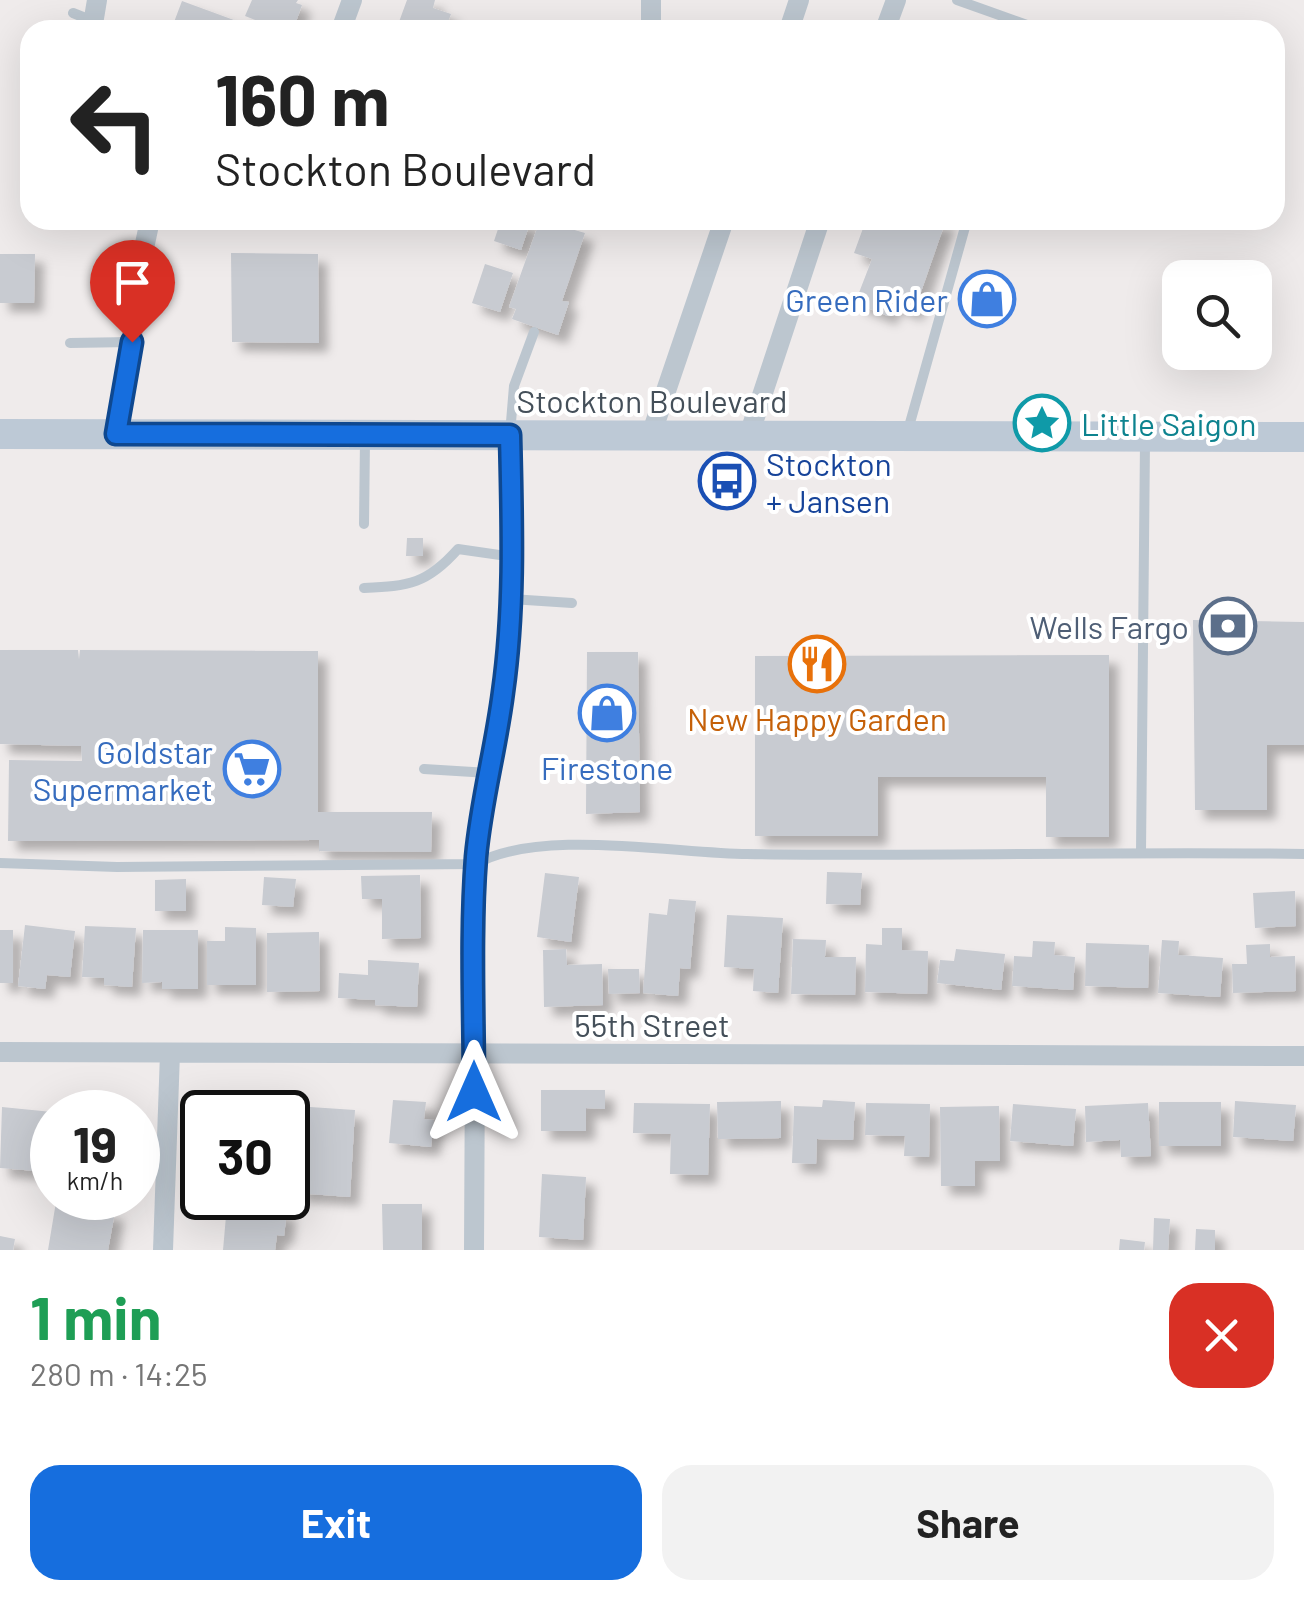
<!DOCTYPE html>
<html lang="en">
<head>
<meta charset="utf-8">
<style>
	:root { --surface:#fff; --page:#f2f2f2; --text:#222; --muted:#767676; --accent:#166ede }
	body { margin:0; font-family:Barlow,sans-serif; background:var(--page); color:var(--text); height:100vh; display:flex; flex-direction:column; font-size:38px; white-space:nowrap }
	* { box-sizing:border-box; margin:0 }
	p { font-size:32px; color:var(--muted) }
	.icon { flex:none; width:55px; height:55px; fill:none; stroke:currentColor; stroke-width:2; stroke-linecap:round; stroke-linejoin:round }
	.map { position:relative; height:1250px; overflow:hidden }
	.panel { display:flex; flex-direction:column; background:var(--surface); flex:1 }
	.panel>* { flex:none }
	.top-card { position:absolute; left:20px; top:20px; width:1265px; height:210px; border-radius:30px; box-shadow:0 10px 40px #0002; background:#fff; color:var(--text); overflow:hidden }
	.controls { position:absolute; left:1162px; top:260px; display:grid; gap:20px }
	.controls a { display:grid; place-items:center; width:110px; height:110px; border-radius:20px; background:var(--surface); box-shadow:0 10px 40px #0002; font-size:50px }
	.speed { position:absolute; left:30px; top:1090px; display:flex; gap:20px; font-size:50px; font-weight:700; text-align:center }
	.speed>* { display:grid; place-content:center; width:130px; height:130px; border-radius:50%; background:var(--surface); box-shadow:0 10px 40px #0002; line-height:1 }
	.speed small { font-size:25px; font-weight:400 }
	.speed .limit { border:5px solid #111; border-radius:15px; background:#fff; color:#111 }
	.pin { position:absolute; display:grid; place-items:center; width:85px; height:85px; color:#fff; margin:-102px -42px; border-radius:50% 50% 50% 0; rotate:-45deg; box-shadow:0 0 10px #0007 }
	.pin .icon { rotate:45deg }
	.me { position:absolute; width:110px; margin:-55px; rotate:0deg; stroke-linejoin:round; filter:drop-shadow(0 0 8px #0008) }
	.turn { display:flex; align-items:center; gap:35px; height:210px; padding:0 30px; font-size:45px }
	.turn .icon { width:130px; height:130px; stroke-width:2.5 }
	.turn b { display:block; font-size:70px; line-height:85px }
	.round { display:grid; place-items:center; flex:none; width:105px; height:105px; border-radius:30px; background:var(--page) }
	.headline { display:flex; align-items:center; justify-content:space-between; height:170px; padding:0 30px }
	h1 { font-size:60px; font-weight:700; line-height:75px; color:#1e9e55 }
	.action { display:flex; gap:20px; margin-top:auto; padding:20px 30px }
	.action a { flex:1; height:115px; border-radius:30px; background:var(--accent); color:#fff; font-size:40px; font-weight:700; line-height:115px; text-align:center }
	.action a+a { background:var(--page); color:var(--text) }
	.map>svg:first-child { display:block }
	.building { fill:#c8cbd1; filter:url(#shadow) }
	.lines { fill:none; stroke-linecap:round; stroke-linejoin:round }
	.lane { stroke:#bcc6cf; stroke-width:10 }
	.street { stroke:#bcc6cf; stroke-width:20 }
	.secondary { stroke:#bdc9d6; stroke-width:30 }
	.route-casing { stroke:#0e4890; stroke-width:25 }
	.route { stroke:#166ede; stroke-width:18 }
	.labels { text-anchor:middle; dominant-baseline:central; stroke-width:8; stroke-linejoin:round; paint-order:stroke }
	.shop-label { font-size:32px; fill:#366cbe; stroke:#fff; text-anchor:end }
	.street-label { font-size:32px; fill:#444f59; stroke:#fff }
	.culture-label { font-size:32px; fill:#0d838f; stroke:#fff; text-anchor:start }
	.transit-label { font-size:32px; fill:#164399; stroke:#fff; text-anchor:start }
	.service-label { font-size:32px; fill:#4e5e75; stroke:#fff; text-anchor:end }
	.food-label { font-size:32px; fill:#c56008; stroke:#fff }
</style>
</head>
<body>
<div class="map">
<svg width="1304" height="1250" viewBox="0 0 1304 1250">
	<defs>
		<filter id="shadow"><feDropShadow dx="9" dy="9" stdDeviation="5" flood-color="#0004"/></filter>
	</defs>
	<rect width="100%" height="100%" fill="#efebeb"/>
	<!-- building -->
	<path class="building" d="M252,0H298L296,3L302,5L293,30H281L245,16Z
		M407,0H435L433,8L451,14L445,30H396Z
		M182,1L261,30H171Z
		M501,220H531L521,250L494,241Z
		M540,220L585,233L562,301L569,302L558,335L512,319L516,309L509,307Z
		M866,220H946L914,312L892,304L888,316L855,303L872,259L854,253Z
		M231,253L318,254L319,343L232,342Z
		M0,254H35L34,303H0Z
		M485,264L513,273L500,312L472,303Z
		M407,538H423V556H406Z
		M1193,620L1304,622V745H1267V810H1195Z
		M0,650H78L79,660L80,650L318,651V812H432L431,852L319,851V840L8,841L9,760L82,761L81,746L0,744Z
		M587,652H638L640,812L586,814Z
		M1109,655V837H1046V777H878V836H755V656Z
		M827,872L862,873L860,905L826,904Z
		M545,873L579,877L571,942L537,937Z
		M420,875L421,938L382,939V899H362L361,876Z
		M264,877L296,879L293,907L262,905Z
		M186,879V911H155V880Z
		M1295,891L1296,926L1255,928L1253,893Z
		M669,899L696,901L690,969L680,968L678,996L643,993L649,913L667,915Z
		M727,915L783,918L778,993L753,991L754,969L724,967Z
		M25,925L75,931L70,977L47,975L45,989L18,986Z
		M85,926L136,928L132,987L104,985V978L82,977Z
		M225,927L256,928V985H207V941H225Z
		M882,928H902V950L928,951L927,994L865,992L866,944L882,945Z
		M0,930H13V983H0Z
		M143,930H198V989H162V982L142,983Z
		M319,932L320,991L267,992V933Z
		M793,939L826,940L825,957H856L855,995L791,994Z
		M1162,940L1179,941L1178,955L1223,958L1220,997L1158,993Z
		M1033,941L1055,942L1054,955L1075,957L1073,990L1012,986L1014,956L1032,957Z
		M1086,943L1149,945L1148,988L1085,986Z
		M1270,944V957L1295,956L1296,991L1233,993L1232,964H1247L1246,945Z
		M566,949L567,965L602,964L603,1005L544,1007L543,950Z
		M956,949L1005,954L1001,990L937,983L940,960L954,961Z
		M368,960L419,963L417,1007L375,1005V1000L338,998L339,973L368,975Z
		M608,969H639L640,993L609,994Z
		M541,1090H605V1109L586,1108V1131H541Z
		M393,1100L426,1102L424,1119L434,1120L431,1147L389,1143Z
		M823,1100L855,1102L853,1140L817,1139L816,1164L792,1163L794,1106L822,1107Z
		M781,1101V1138L718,1139L717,1102Z
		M1235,1101L1296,1105L1293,1141L1233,1137Z
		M1159,1102H1221V1146H1159Z
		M634,1103L710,1104L708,1175L670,1174L671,1134L633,1133Z
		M866,1103L930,1104L929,1157L904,1156L905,1136L865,1135Z
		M1148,1103L1151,1156L1121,1157L1120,1140L1086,1142L1085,1106Z
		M1013,1104L1076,1109L1073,1146L1010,1141Z
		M76,1105H117V1112H76Z
		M229,1105L283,1107L282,1112H229Z
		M999,1106L1000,1161H975V1186H941L940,1107Z
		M2,1107L52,1112L48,1172L0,1168Z
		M310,1107L355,1110L350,1197L296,1193L300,1137L308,1138Z
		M542,1174L586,1177L583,1240L539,1237Z
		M56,1202L115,1212L108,1250H48Z
		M382,1204H422V1250H383Z
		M227,1205L287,1211L284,1236L277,1235L275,1250H223Z
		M1154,1218L1170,1219L1168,1250H1153Z
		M1196,1229L1215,1230V1250H1195Z
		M0,1236L15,1239L13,1250H0Z
		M1120,1239L1145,1242L1144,1250H1119Z"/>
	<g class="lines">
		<!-- lane -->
		<path class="lane" d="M957,0L1041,30
			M73,13L93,21
			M70,343L131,342
			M908,430L967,220
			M510,434L514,386L534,332
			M364,524L365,440
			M364,588C409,586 427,584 458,549L513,557
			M511,599L572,603
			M424,769L489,773
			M1141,852L1145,442
			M0,863L117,867L476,864C538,828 673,853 747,854C933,857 1118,851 1304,854"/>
		<!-- street -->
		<path class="street" d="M651,0V30
			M92,30L97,0
			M341,30L352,0
			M789,30L799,0
			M885,30L896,0
			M116,434L131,351L136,286L150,220
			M651,435L724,220
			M749,435L820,220
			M0,1052L1304,1056
			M163,1250L170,1053
			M474,1250L476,864C479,805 497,748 504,689C513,604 512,520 510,435"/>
		<!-- secondary -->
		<path class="secondary" d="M0,434L1304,437"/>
	</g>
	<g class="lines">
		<!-- route casing -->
		<g class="route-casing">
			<path id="route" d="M132,342L116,434L510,435C512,521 515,607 503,692C496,748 481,801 476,857C470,935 474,1014 474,1092"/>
		</g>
		<!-- route -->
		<use href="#route" class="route"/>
	</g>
	<!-- icons -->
	<defs>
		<g id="shop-ring" transform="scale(2.875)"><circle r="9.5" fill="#fff" stroke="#3f7fe0" stroke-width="1.5"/><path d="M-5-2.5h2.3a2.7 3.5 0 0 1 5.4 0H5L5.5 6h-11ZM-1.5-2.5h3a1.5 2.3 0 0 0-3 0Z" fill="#3f7fe0"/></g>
		<g id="sight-ring" transform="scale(2.875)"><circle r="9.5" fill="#fff" stroke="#0f9aa8" stroke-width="1.5"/><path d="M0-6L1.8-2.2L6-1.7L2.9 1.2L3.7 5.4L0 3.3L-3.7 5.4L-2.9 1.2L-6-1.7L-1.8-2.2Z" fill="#0f9aa8"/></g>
		<g id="bus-ring" transform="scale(2.875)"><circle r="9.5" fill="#fff" stroke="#1a4fb4" stroke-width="1.5"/><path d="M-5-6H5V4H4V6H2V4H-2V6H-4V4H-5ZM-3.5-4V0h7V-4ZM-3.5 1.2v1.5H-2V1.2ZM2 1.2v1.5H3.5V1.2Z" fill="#1a4fb4"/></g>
		<g id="bank-ring" transform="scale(2.875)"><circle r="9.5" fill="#fff" stroke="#5c6f8a" stroke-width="1.5"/><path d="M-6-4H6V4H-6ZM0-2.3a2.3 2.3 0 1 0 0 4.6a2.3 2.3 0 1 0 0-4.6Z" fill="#5c6f8a"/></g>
		<g id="restaurant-ring" transform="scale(2.875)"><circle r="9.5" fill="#fff" stroke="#e8710a" stroke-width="1.5"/><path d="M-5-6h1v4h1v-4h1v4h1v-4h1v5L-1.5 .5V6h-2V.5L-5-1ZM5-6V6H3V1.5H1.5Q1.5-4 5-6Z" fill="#e8710a"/></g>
		<g id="supermarket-ring" transform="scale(2.875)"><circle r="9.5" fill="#fff" stroke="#3f7fe0" stroke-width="1.5"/><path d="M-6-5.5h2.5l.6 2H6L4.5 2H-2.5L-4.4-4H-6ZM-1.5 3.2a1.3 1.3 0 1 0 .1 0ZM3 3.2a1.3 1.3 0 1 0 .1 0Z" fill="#3f7fe0"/></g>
	</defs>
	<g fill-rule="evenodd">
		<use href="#shop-ring" x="987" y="299"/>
		<use href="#sight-ring" x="1042" y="423"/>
		<use href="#bus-ring" x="727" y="481"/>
		<use href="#bank-ring" x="1228" y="626"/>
		<use href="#restaurant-ring" x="817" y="664"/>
		<use href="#shop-ring" x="607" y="713"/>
		<use href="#supermarket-ring" x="252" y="769"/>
	</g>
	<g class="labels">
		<!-- shop labels -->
		<g class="shop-label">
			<text x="948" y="299">Green Rider</text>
			<text x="213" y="751">Goldstar<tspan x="213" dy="37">Supermarket</tspan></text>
			<text x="607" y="767" text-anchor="middle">Firestone</text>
		</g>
		<!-- street labels -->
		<g class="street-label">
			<text x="652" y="400">Stockton Boulevard</text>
			<text x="652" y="1024">55th Street</text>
		</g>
		<!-- culture labels -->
		<g class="culture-label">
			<text x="1081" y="423">Little Saigon</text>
		</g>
		<!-- transit labels -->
		<g class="transit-label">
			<text x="766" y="463">Stockton<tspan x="766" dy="37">+ Jansen</tspan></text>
		</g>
		<!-- service labels -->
		<g class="service-label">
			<text x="1189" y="626">Wells Fargo</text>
		</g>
		<!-- food labels -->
		<g class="food-label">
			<text x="817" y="718">New Happy Garden</text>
		</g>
	</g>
</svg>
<div class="controls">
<a><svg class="icon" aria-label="search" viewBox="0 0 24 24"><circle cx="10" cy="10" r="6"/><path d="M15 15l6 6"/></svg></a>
</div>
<div class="speed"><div>19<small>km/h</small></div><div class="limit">30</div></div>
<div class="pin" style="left:132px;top:342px;background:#d93025"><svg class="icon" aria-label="arrive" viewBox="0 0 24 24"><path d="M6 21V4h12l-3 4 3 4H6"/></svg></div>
<svg class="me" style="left:474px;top:1092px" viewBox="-20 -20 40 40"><path d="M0-17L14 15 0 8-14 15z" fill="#166ede" stroke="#fff" stroke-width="4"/></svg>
<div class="top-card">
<div class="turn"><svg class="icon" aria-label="left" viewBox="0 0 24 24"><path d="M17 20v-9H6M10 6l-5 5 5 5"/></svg><div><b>160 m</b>Stockton Boulevard</div></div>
</div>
</div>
<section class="panel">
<div class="headline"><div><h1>1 min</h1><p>280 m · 14:25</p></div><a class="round" style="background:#d93025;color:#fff"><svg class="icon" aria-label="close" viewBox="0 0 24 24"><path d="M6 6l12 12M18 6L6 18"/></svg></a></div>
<div class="action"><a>Exit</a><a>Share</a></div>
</section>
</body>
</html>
